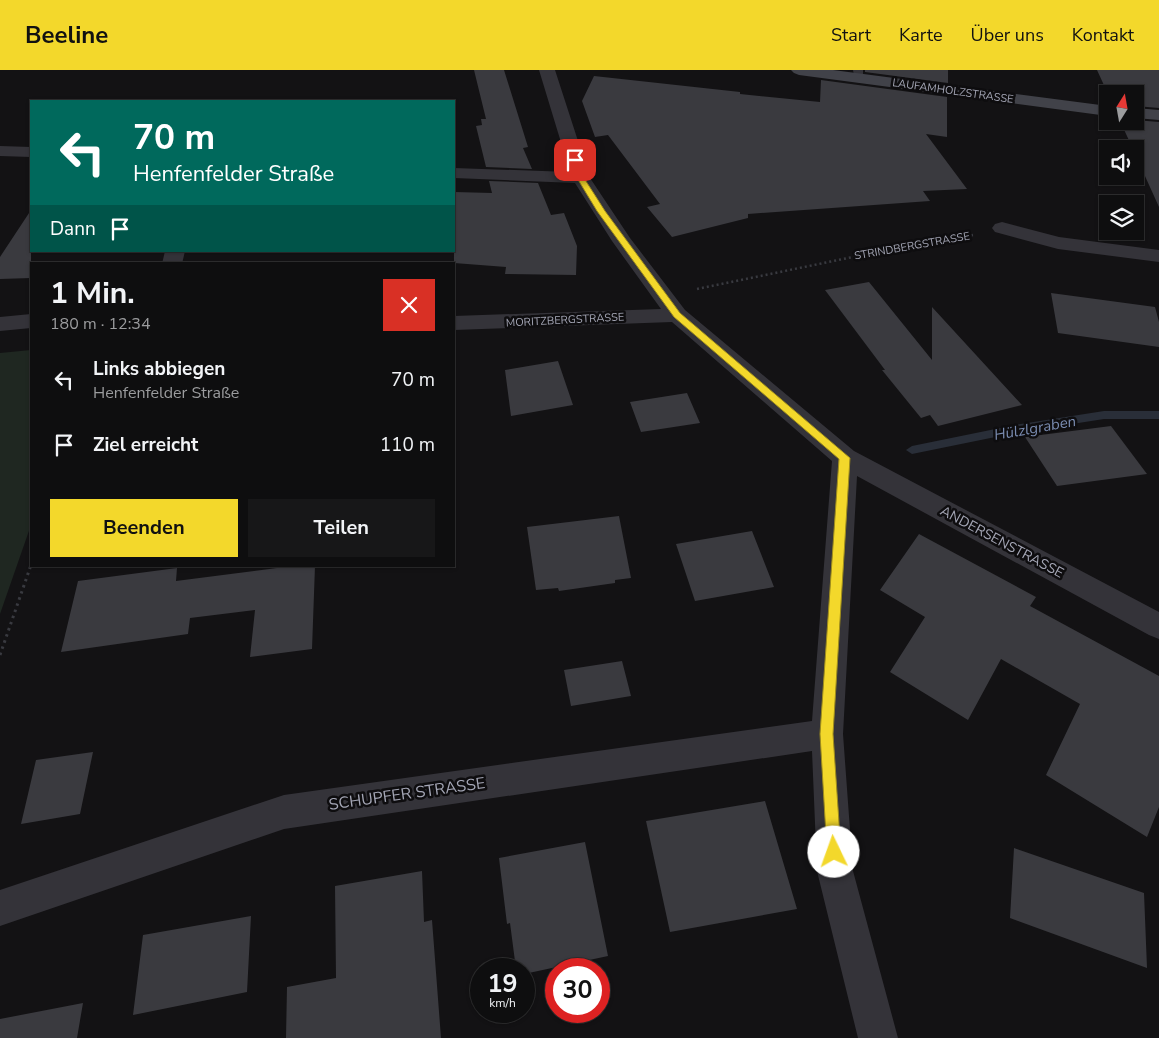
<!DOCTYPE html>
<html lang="de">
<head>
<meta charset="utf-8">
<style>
	:root { --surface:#0e0e0f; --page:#171718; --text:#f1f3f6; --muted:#9b9c9e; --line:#2e2e2f; --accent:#f3d82b }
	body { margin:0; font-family:"Nunito Sans",sans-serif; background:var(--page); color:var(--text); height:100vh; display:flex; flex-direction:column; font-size:19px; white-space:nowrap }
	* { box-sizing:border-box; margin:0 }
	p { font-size:16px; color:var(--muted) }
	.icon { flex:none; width:28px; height:28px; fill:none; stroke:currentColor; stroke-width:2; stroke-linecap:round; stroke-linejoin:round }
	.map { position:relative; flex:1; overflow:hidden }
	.side { position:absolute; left:30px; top:192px; width:425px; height:305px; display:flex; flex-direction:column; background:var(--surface); border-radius:0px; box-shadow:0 1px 4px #0004,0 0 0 1px var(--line) }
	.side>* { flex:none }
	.banner { position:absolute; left:30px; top:30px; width:425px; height:152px; border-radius:0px; box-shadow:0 1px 4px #0004,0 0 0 1px var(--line); background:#00695c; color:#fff; overflow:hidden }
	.needle { width:32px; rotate:11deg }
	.controls { position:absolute; left:1099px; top:15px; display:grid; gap:10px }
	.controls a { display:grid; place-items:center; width:45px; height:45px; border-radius:0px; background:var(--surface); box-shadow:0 1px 4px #0004,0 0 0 1px var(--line); font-size:25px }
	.speed { position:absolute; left:470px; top:888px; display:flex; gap:10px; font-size:25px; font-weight:700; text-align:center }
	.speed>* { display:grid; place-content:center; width:65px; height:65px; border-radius:50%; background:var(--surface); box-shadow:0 1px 4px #0004,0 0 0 1px var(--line); line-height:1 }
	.speed small { font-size:12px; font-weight:400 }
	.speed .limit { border:8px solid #d22; background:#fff; color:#111 }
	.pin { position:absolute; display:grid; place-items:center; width:42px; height:42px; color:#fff; margin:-21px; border-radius:10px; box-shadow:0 2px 8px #0006 }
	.me { position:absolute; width:55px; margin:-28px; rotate:357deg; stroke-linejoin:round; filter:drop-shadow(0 0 4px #0008) }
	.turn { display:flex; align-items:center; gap:18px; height:105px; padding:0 20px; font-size:22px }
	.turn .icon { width:65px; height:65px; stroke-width:2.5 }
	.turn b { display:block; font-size:35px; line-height:42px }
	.then { display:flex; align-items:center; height:48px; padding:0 20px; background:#0003; gap:10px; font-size:19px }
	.round { display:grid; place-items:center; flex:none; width:52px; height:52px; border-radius:0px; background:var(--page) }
	.head { display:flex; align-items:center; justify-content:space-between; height:85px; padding:0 20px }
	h1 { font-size:30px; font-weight:700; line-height:38px }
	.primary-button { display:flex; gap:10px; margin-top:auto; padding:10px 20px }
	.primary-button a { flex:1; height:58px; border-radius:0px; background:var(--accent); color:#111; font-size:20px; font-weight:700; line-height:58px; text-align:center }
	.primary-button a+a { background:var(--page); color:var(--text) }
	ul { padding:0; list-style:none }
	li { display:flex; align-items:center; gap:15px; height:65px; padding:0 20px }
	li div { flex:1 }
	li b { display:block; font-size:19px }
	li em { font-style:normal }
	header { display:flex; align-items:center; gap:30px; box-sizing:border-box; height:70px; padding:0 25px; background:var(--accent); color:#111 }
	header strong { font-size:24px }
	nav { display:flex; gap:28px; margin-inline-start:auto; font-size:18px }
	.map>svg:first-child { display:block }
	.green { fill:#1f2721 }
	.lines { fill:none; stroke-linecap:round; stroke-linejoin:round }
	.stream { fill:#292e38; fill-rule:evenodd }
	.building { fill:#3a3a3f }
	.path-far2 { stroke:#393a40; stroke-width:2; stroke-dasharray:2 2.5; stroke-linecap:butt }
	.path-far1 { stroke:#393a40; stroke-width:2.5; stroke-dasharray:2 3; stroke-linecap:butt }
	.path { stroke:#393a40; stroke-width:3; stroke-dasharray:2.5 4; stroke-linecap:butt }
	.service { fill:#343339; fill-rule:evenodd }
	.minor { fill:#343339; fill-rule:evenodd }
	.secondary { fill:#414249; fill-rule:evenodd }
	.route { fill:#f3d82b; stroke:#9e8c1c }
	.labels { text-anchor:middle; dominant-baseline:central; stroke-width:5; stroke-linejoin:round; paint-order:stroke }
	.far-street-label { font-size:11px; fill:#a4a6b5; stroke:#0e0d0f }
	.street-label { font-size:14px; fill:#a4a6b5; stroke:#0e0d0f }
	.water-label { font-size:15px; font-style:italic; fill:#7a8cb1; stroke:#0e0d0f }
	.near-street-label { font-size:16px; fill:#a4a6b5; stroke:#0e0d0f }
</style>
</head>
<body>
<header>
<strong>Beeline</strong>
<nav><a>Start</a><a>Karte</a><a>Über uns</a><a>Kontakt</a></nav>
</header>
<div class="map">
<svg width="1159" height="968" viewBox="0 0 1159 968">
	<rect width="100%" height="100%" fill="#131214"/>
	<!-- green -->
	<path class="green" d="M31,280V455L0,544V283Z"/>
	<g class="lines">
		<!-- stream -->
		<path class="stream" d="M1104,341H1159V349H1104L1015,363L912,384L906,380L912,376L1015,355Z"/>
	</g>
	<!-- building -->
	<path class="building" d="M474,0H504L528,77L523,78L532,99L486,97L476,56L482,55L481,49H486Z
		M865,0H948V13L865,2Z
		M1097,0H1159V38L1135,36V24H1108Z
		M594,6L740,22V24L820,32L821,10L947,27V67L926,64L967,119L923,121L930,131L748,144V148L672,167L647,137L660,134L608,65L595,67L582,31Z
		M1135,50L1159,52V137L1135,84V79H1133L1120,51Z
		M489,111L538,113L551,145L564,143L577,176L576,205L505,204L506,197L454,193V122L492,123Z
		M31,140V208L0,209V187Z
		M869,212L932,290V237L1022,335L938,356L930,345L921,348L882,300H885L825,220Z
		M1051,223L1155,237L1159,252V277L1058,263Z
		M558,291L573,335L511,346L505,300Z
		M687,323L700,353L641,362L630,332Z
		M1111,356L1147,404L1057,416L1025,367Z
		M619,446L631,508L615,510V513L559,521L558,518L536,520L527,457Z
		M752,461L774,517L695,531L676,474Z
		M919,464L1036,527L1030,536L1159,606V737L1147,767L1046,705L1080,634L1001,589L968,650L890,602L925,547L880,520Z
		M292,496H315L312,579L250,587L255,540L190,548L188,564L61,582L78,511L177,498L176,511Z
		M622,591L631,626L571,636L564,600Z
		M93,682L80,744L21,754L36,690Z
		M765,731L797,839L670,862L646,751Z
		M585,772L608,886L524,904V899H516L510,853L507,854L499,788Z
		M1014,778L1144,823L1147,898L1010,848Z
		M422,801L424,852L432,850L441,968H286L287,917L336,908L335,816Z
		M251,846L247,922L133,945L143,865Z
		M83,933L77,968H0V949Z"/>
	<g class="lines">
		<!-- path-far2 -->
		<path class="path-far2" d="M969,166L973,165"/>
		<!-- path-far1 -->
		<path class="path-far1" d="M697,219L921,173L973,165"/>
		<!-- path -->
		<path class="path" d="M0,585L31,495"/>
		<!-- service -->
		<path class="service" d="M853,0H863V10H855Z"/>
		<!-- minor -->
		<path class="minor" d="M539,0H555L590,108L630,168L685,240L854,381L1159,542V569L1149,565L857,406L843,664L853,801L898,968H858L817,801L812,681L284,759L0,856V820L284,725L812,651L832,391L672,252L454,260V246L661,239L612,171L575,113L454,108V98L570,102Z
			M0,76L31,77V87L0,86Z
			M1002,152L1059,167L1159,180V192L1058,179L995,162L992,158L995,154Z
			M165,181H185L182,194H162Z
			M31,244V258L0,261V247Z"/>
		<!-- secondary -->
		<path class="secondary" d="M791,0H833L1108,36V46L799,5L794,3Z
			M1135,38L1159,40V50L1135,48Z"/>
	</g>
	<!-- route -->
	<path class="route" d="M575,88L579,90L584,108L605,141L680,243L850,388L833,664L841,782L839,787L834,789L829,787L827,782L820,664L839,389L674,247L597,141L577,108L571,90Z"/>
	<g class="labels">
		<!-- far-street labels -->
		<g class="far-street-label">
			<text transform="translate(953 21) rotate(8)">LAUFAMHOLZSTRASSE</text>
			<text transform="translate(912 176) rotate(-10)">STRINDBERGSTRASSE</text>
			<text transform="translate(565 250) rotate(-3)">MORITZBERGSTRASSE</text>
		</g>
		<!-- street labels -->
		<g class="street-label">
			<text transform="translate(1002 472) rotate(28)">ANDERSENSTRASSE</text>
		</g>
		<!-- water labels -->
		<g class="water-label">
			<text transform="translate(1035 358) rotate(-10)">Hülzlgraben</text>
		</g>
		<!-- near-street labels -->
		<g class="near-street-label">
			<text transform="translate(407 724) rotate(-8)">SCHUPFER STRASSE</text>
		</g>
	</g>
</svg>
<div class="controls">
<a><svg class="needle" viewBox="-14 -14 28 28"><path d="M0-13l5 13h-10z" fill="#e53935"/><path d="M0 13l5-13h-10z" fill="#9b9c9e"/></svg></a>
<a><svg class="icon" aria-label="sound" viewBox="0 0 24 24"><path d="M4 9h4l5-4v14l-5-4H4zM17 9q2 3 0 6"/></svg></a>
<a><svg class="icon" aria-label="layers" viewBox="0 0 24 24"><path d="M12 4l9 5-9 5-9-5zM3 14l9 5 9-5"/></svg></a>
</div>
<div class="speed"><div>19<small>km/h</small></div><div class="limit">30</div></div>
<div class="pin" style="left:575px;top:90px;background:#d93025"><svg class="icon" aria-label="arrive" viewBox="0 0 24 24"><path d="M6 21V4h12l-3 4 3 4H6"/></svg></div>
<svg class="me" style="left:834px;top:782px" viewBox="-20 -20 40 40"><circle r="19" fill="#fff"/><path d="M0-13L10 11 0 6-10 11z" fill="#f3d82b"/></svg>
<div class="banner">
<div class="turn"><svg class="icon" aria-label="left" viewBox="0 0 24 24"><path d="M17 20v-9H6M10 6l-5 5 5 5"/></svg><div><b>70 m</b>Henfenfelder Straße</div></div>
<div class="then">Dann<svg class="icon" aria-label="arrive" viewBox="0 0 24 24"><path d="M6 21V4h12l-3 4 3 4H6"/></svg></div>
</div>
<section class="side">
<div class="head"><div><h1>1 Min.</h1><p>180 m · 12:34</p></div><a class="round" style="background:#d93025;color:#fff"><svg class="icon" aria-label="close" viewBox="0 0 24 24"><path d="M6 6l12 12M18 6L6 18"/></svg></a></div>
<ul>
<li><svg class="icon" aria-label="left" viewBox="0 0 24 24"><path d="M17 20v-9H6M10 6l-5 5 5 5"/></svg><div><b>Links abbiegen</b><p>Henfenfelder Straße</p></div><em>70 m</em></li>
<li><svg class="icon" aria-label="arrive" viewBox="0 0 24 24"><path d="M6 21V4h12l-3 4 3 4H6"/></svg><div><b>Ziel erreicht</b></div><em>110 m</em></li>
</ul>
<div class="primary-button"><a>Beenden</a><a>Teilen</a></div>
</section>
</div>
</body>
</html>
